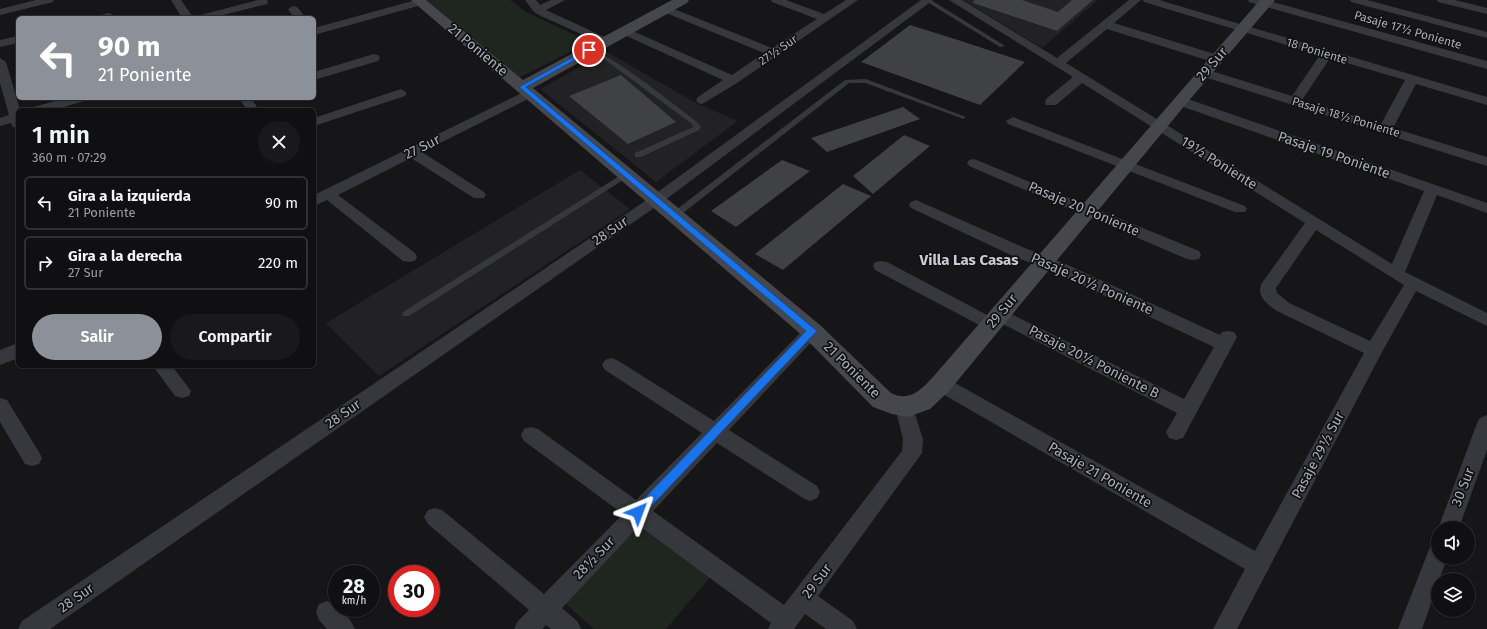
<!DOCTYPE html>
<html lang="es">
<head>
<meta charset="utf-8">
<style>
	:root { --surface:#101012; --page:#19191b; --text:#f1f3f6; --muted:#9c9d9f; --line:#303032; --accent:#8c9099 }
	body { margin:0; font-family:"Fira Sans",sans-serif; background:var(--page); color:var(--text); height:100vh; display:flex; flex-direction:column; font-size:15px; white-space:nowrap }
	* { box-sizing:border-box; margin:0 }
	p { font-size:13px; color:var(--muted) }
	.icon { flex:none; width:22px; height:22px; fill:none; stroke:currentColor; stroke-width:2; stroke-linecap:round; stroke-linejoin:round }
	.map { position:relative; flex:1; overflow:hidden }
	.drawer { position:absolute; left:16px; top:108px; width:300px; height:260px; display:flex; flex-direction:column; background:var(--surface); border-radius:6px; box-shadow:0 1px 3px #0004,0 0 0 1px var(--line) }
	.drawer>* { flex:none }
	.guide { position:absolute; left:16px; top:16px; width:300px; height:84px; border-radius:6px; box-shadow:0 1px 3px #0004,0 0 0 1px var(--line); background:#8c9099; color:#fff; overflow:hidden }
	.tools { position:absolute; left:1431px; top:521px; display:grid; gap:8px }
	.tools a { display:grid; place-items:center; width:44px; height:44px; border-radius:50%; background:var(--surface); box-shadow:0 1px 3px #0004,0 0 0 1px var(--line); font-size:20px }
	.speed { position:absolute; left:328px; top:565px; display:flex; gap:8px; font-size:20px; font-weight:700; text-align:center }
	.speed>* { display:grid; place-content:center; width:52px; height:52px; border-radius:50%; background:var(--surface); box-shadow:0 1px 3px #0004,0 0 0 1px var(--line); line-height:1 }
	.speed small { font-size:10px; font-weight:400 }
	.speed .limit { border:6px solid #d22; background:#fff; color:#111 }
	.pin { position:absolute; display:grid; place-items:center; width:34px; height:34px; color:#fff; margin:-17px; border:2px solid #fff; border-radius:50%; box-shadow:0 1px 4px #0007 }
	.me { position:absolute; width:44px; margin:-22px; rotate:44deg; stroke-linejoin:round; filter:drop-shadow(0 0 3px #0008) }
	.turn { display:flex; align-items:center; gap:14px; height:84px; padding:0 16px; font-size:18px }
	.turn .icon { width:52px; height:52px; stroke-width:2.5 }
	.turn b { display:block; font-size:28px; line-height:34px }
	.round { display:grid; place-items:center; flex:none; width:42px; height:42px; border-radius:21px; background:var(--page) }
	.overview { display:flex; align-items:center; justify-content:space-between; height:68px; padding:0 16px }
	h1 { font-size:24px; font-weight:600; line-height:30px }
	.action { display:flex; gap:8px; margin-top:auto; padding:8px 16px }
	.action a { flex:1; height:46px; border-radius:24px; background:var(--accent); color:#fff; font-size:16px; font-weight:600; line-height:46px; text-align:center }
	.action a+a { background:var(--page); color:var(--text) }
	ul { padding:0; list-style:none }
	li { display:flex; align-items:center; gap:12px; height:54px; margin:0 8px 6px; padding:0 8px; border:2px solid var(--line); border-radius:6px }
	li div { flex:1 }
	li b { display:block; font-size:15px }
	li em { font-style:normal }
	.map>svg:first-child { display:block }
	.built { fill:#222225 }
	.green { fill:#1e261f }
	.building { fill:#404145 }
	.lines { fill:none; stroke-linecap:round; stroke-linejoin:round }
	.lane { fill:#37383d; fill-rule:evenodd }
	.street { fill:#37383d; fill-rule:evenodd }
	.secondary { fill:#45474d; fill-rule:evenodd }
	.route { fill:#1a73e8; stroke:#114b97 }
	.labels { text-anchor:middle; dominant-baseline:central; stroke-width:3.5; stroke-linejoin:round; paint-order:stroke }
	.far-street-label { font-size:12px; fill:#a8adb8; stroke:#111113 }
	.street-label { font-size:14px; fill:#a8adb8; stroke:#111113 }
	.neighbourhood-label { font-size:15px; font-weight:bold; fill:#c9ccd4; stroke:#111113 }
</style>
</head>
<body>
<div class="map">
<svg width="1487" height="629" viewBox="0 0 1487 629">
	<rect width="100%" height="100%" fill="#161618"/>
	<!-- built -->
	<path class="built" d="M963,0H1098L1042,48Z
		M607,52L696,103L738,121L656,182L540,89Z
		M580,170L630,209L379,376L326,323Z"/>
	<!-- green -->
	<path class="green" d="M427,0H510L526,12L590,42L518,78Z
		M639,527L710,577L666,629H594L565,603L608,555Z"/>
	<!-- building -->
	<path class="building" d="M974,0H1022L1058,12L1072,0H1093L1057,31L973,3Z
		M910,25L955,39L1025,62L980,105L861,62Z
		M621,75L676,122L628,144L569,96Z
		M903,107L920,119L827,152L811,138Z
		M904,135L930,146L873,194L853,176Z
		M782,160L810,171L736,227L711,211Z
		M843,184L871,196L783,270L755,254Z"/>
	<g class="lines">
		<!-- lane -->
		<path class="lane" d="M924,0H931L1005,46L1000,47Z
			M587,49C603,47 680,109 697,122L701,127L699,130L641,157H635V153L693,127L692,124L604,59L587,51Z
			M866,79L966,117L963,119L961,118L865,83H849L678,217H672L671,215L672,213L845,80Z
			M624,173H630L631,175L409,316H403L402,314L403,312Z"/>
		<!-- street -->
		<path class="street" d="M36,0H54L53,2L0,15V9Z
			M171,0H181L193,17L258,0H267L268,2L267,4L211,18H182Z
			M416,0H425L426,2L425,4L314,35V28Z
			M525,0H536L540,5L551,0H565L546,10L609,39L611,41L605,44L601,43L541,16L534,12Z
			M771,0H786L824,14L846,0H858L737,83L702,104L698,103L696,100L698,97L723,80L620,33L618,31L624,28L628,29L732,75L764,53L661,11L660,9L665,6L669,7L772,48L817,19L772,2Z
			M921,0H933L661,203L50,629H18L22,621L651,197Z
			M949,0H962L1057,58L1129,0H1141L1114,23L1221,56L1223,59L1221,62H1213L1107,29L1066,63L1392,264L1424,191L1175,104L1174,101L1175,98H1185L1487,203V213L1437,195L1405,272L1487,313V326L1416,291L1382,352L1237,629H1213L1245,569L934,389L932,384L934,379L941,377L948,379L1255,551L1364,353L1277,311C1268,305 1255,295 1262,283L1305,223L1082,83L1056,105H1046L1045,102L1046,99L1073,77ZM1316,230L1404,285L1370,341L1289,303L1277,293L1276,288Z
			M1143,0H1159L1487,97V105L1416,84L1393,128L1487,157V166L1201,76L1199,73L1201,70L1205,69L1292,96L1320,55L1144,2ZM1330,58L1405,80L1381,124L1302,100Z
			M1248,0H1265L1487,61V69L1249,2Z
			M1350,0H1367L1487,32V38L1351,2Z
			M1437,0H1455L1487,8V14L1438,2Z
			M293,6L297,7L306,18H294L288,9Z
			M108,13L112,14L114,16L112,18H96L98,16Z
			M18,36V43L0,47V40Z
			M374,54L378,55L380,58L378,61L314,80V72Z
			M0,58L6,62L20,110H18V128L13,127L11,123L0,126V118L9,115L0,83Z
			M401,89L407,93L405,96L314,126V118Z
			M530,89L534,90L536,93L534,96L422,152L484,192L486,195L484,198H474L411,158L338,195L415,253L417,257L415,261L409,262L403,261L327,200L314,206V195Z
			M66,98H86L84,101L53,110H33L34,107Z
			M239,98H251L259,110H247Z
			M1013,117L1245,206L1247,209L1245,212H1235L1008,124L1006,121Z
			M974,159L1199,251L1201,255L1199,259L1193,260L1187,259L969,166L967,163L969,160Z
			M916,200L1025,248L1068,265L1220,335L1222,332L1228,331L1234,332L1237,337L1183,438L1176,440L1169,438L1166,432L1177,413L999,322L1000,324L997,328L991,330L985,328L875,270L873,266L875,262L881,261L887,262L991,317L993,311L999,309L1005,311L1184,399L1214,347L1056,273L1013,256L911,208L909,205L911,202Z
			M812,325L818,327L821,331L818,335L729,430L817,486L820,492L817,498L810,501L803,498L717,443L653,511L784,605L902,451L903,439L895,407L897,402L904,399L911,402L923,439L922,453L818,596L853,621L857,629H826L805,614L794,629H768L771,623L639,526L562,608L577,621L581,629H551L546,625L542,629H514L518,621L529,610L428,524L424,517L428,510L435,508L442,510L544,594L623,514L524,441L521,435L524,429L531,427L538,429L636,500L702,433L605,370L602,365L605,360L611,358L617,360L714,421L806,327Z
			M18,343V358L0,365V350Z
			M153,366H172L191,391L189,396L182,398L175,396Z
			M0,398L7,400L39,452L42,458L39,464L32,466L25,464L0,422Z
			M1487,415V450L1459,528L1438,529L1477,423L1480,418Z
			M1438,544V558H1447L1422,629H1398L1430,547Z
			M327,601C339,606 349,616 355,629H327L319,620L316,612L319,604Z"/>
		<!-- secondary -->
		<path class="secondary" d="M411,0H426L523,80L672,0H689L687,3L533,88L820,325L891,393C909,402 920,391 933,377L1260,0H1275L1186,104L949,391L930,409L908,417L892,414L873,407L804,337Z"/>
	</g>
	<!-- route -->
	<path class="route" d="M589,48L592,50L591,51L526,87L817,331L642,516L638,517L634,516L632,512L634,509L806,331L519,87Z"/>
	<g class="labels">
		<!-- far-street labels -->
		<g class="far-street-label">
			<text transform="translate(1408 30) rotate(16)">Pasaje 17½ Poniente</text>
			<text transform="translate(778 50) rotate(-34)">27½ Sur</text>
			<text transform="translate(1317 51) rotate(17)">18 Poniente</text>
			<text transform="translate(1346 117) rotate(17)">Pasaje 18½ Poniente</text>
		</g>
		<!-- street labels -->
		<g class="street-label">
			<text transform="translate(478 50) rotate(40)">21 Poniente</text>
			<text transform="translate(1212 64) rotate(-49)">29 Sur</text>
			<text transform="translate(422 147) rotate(-26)">27 Sur</text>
			<text transform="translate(1334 155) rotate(19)">Pasaje 19 Poniente</text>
			<text transform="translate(1219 163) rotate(32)">19½ Poniente</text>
			<text transform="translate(1084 209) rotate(23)">Pasaje 20 Poniente</text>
			<text transform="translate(610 231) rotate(-34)">28 Sur</text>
			<text transform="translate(1092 284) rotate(24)">Pasaje 20½ Poniente</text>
			<text transform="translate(1002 311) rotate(-50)">29 Sur</text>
			<text transform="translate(1094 362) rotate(27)">Pasaje 20½ Poniente B</text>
			<text transform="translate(852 370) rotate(45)">21 Poniente</text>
			<text transform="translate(343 414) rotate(-35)">28 Sur</text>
			<text transform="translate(1318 455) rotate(-62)">Pasaje 29½ Sur</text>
			<text transform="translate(1100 475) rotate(30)">Pasaje 21 Poniente</text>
			<text transform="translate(1463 487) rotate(-69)">30 Sur</text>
			<text transform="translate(594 558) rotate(-46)">28½ Sur</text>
			<text transform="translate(817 581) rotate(-53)">29 Sur</text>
			<text transform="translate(76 598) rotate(-35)">28 Sur</text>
		</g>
		<!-- neighbourhood labels -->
		<g class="neighbourhood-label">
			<text x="969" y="260">Villa Las Casas</text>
		</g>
	</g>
</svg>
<div class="tools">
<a><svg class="icon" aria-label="sound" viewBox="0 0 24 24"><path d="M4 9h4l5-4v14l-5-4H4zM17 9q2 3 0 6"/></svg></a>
<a><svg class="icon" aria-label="layers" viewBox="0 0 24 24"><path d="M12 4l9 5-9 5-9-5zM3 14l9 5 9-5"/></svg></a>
</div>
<div class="speed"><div>28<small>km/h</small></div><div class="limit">30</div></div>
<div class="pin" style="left:589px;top:50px;background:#d93025"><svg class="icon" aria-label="arrive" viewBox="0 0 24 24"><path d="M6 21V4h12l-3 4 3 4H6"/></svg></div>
<svg class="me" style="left:638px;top:512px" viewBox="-20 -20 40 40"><path d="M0-17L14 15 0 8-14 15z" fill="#1a73e8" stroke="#fff" stroke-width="4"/></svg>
<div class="guide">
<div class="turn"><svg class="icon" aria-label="left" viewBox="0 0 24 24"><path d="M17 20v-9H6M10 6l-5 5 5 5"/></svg><div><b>90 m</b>21 Poniente</div></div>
</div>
<section class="drawer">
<div class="overview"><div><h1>1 min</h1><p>360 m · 07:29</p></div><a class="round"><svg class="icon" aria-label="close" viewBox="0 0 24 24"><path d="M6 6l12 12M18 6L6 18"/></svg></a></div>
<ul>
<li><svg class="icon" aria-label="left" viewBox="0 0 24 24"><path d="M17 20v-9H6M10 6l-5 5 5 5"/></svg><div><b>Gira a la izquierda</b><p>21 Poniente</p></div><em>90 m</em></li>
<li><svg class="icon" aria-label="right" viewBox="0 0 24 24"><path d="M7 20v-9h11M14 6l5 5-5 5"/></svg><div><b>Gira a la derecha</b><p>27 Sur</p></div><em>220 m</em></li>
</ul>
<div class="action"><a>Salir</a><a>Compartir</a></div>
</section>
</div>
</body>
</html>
